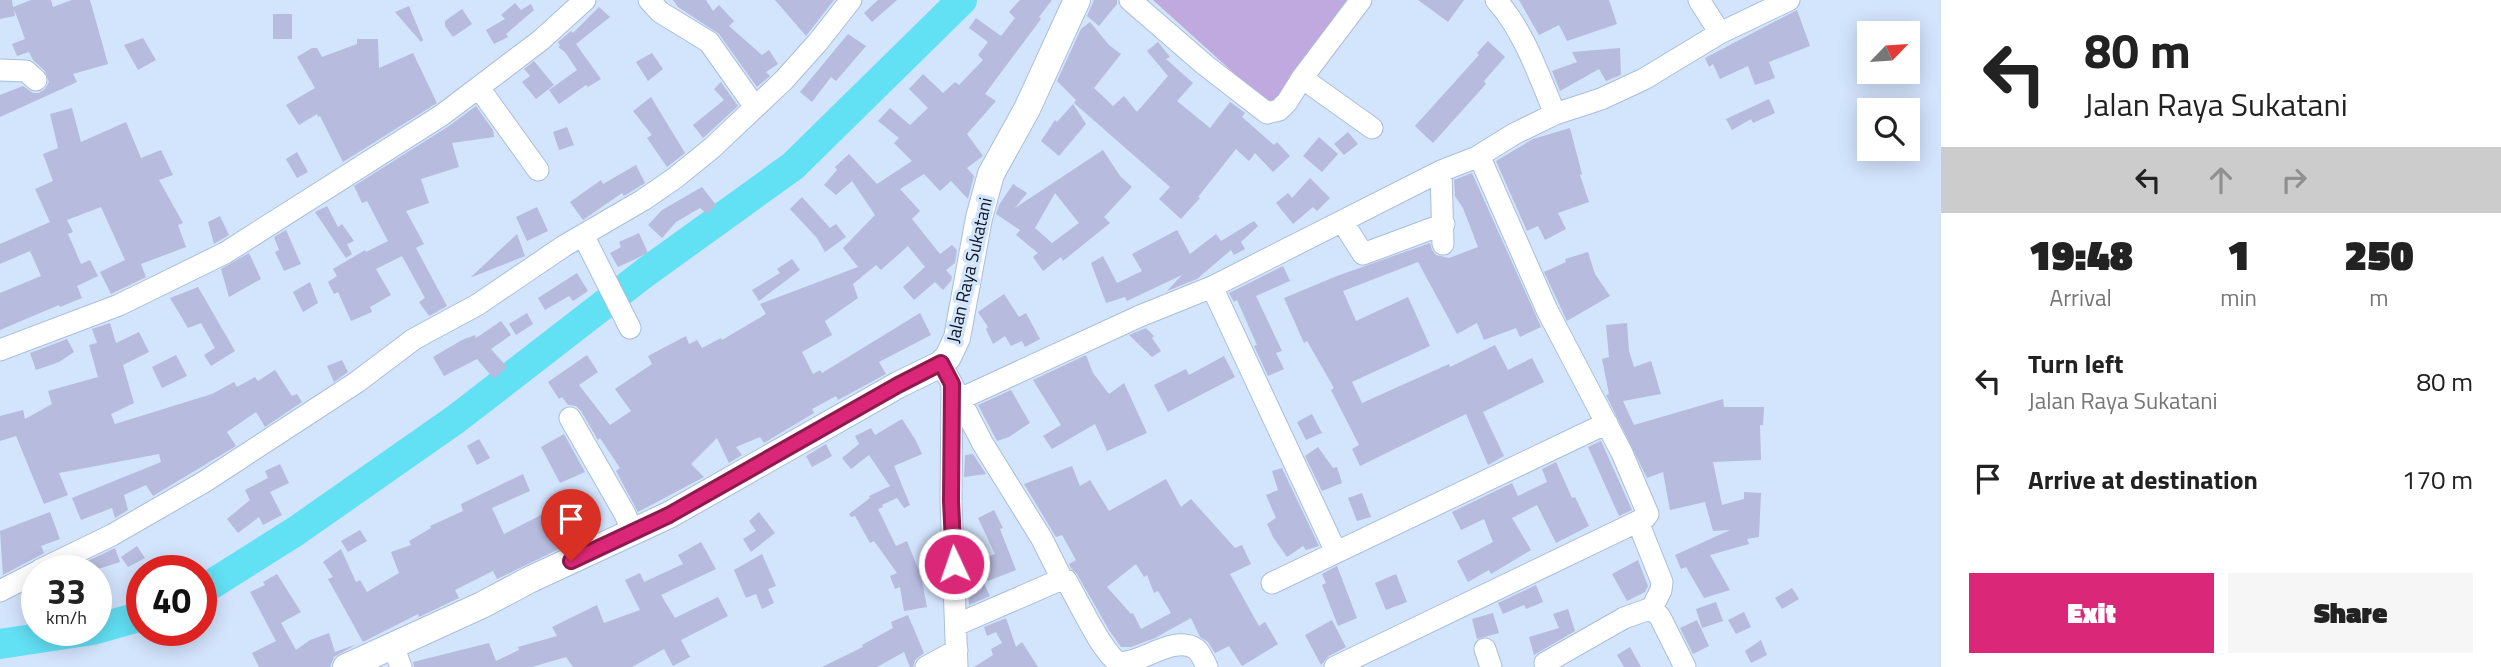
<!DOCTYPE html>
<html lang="en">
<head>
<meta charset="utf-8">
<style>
	:root { --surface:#fff; --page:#f6f6f6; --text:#222; --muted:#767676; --accent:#db2777 }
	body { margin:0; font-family:"Titillium Web",sans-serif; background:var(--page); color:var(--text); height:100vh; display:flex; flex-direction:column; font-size:26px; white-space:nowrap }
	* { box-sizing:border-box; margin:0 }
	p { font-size:23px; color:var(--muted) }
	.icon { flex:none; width:38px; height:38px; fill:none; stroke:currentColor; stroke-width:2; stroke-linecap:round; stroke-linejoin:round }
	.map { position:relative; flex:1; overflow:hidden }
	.sheet { display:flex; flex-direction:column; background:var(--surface); width:560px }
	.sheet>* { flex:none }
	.top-card { background:#fff; color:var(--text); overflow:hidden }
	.needle { width:46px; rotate:65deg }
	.controls { position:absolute; left:1857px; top:21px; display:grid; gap:14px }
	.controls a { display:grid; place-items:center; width:63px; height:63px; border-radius:0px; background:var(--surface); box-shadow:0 4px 18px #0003; font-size:35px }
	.speed { position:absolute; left:21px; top:555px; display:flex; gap:14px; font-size:35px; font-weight:700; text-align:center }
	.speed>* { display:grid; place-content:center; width:91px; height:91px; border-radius:50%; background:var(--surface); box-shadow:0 4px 18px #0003; line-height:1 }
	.speed small { font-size:18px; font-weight:400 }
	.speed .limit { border:10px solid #d22; background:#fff; color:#111 }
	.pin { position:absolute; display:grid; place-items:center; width:60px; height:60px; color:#fff; margin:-72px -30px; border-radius:50% 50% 50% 0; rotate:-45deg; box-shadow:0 0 7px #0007 }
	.pin .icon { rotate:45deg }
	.me { position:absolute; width:77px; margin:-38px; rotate:357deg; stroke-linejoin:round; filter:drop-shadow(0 0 5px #0008) }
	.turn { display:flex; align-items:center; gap:24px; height:147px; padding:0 28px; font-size:32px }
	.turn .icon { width:91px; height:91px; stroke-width:2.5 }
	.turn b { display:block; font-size:49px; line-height:60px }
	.lanes { display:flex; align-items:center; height:66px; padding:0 28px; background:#0003; justify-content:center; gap:35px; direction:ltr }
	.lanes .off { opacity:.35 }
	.eta { display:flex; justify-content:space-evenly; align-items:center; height:119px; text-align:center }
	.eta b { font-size:42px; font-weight:800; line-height:49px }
	.cta { display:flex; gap:14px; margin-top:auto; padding:14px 28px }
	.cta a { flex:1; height:80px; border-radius:0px; background:var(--accent); color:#fff; font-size:28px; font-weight:800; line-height:80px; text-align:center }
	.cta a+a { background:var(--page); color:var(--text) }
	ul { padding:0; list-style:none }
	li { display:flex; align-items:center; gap:21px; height:98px; padding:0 28px }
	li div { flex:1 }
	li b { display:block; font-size:26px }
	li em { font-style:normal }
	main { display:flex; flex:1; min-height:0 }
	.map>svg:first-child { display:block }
	.green { fill:#bfa9de }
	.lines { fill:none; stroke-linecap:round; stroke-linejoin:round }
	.river { stroke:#62e0f4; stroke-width:30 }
	.building { fill:#b7bbdd; fill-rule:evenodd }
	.minor-casing { stroke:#a9bedb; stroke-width:23 }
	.major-casing { stroke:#a9bedb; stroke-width:28 }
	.minor { stroke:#fff; stroke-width:21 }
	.major { stroke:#fff; stroke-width:26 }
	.route-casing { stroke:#8e194d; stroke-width:18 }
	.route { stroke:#db2777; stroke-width:12 }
	.labels { text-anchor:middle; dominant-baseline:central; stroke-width:7; stroke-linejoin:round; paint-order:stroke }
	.street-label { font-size:18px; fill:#0c131d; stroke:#d3e4fd }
</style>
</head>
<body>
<main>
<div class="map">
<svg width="1941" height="667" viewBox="0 0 1941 667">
	<rect width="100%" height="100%" fill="#d3e4fd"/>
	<!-- green -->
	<path class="green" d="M1153,0H1354L1276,111Z"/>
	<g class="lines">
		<!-- river -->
		<path class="river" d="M201,591L296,531L456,419L646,272L793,166L962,0
			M96,629L142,616
			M0,644L93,630"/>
	</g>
	<!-- building -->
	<path class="building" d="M0,0H12L13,7L31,0H51L53,7L72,0H90L108,64L73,74L77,82L0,117V95L23,86L33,93H39L45,89L49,82L45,71L33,60L29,52L17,56L12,44L25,39L14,9L15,16L0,19Z
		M673,0H706L713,11L719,5L734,21L729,26L762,55L769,50L778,64L766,72L770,76L757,87L719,34L678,7Z
		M775,0H834L806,36Z
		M878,0H897L872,22L864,13Z
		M1020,0H1052L1039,17L1041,19L985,94L996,101L967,134L983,156L967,168L974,176L968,199L951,181L940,191L924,174L900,189L920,211L912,219L940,254L952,245L957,250L955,263L946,270L952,277L951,281L943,290L935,282L914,300L903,287L925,267L908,246L881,270L876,265L853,284L858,298L825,321L832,335L802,352L813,374L820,370L822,373L920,313L931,335L879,362L886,374L838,400L836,396L812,409L814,413L764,443L760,437L736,447L742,455L729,463L717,438L691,464L704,477L638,512L616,471L620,468L600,438L598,440L581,411L576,406L568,405L562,397L559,399L548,382L587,355L598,372L579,385L610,425L631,411L615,389L652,364L648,356L686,336L689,344L697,340L702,348L721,338L722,340L766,314L760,304L858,267L843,248L875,215L852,181L836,195L824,185L837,170L835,167L849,154L877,184L912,161L894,143L899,138L878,121L890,108L910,125L928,108L909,89L923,74L943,93L955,82L959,85L983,60L978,55L988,42L969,28L976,18L1001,36L1015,18L1009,12Z
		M1094,0H1117V4L1099,26L1087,16Z
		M1418,0H1464L1448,22Z
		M1519,0H1609L1617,24L1567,41L1559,25L1539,35Z
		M515,3L521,10L531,4L534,10L506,34L508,37L494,44L486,30L505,19L501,15Z
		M409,6L423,40L421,42L395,12Z
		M599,7L610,17L576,44L601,79L588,87L586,85L559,104L549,90L577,70L565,52L558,47L560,46L558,42L571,31L573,33Z
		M462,9L472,24L453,37L445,26V21Z
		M1797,10L1810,46L1769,62L1775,78L1755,85L1748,66L1720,79L1713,64L1709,67L1705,58Z
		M273,14H292V39H273Z
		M1090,22L1109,45L1121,54L1094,88L1113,106L1124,96L1137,112L1168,76L1147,51L1158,42L1170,57L1166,59L1193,83L1177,101L1210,128L1230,102L1245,113L1242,117L1274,145L1277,142L1290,156L1273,172L1255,153L1249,161L1236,149L1198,197L1200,198L1181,219L1159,199L1170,187L1074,103L1076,100L1057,81L1081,29Z
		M848,34L866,46L836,81L831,77L812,102L800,92Z
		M143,38L156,60L138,70L124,45Z
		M357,39H378L379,68L413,53L437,103L343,162L320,116L318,117L317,114L299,125L286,105L315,88L297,57L312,48H317L322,57L357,44Z
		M1488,41L1505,57L1484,81L1486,84L1433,143L1415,126L1479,55L1477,53Z
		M1620,48L1621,75L1606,81L1599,69L1560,91L1552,71L1577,62L1572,52Z
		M652,53L663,69L648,81L636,62Z
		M534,61L554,85L536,99L522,82L530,76L524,69Z
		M721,82L738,106L703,138L693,125L724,100L714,89Z
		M651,97L685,153L667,167L647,138L652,135L633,111Z
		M1769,99L1775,113L1753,123L1751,119L1732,130L1726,119Z
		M1073,104L1086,124L1059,156L1041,141L1055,120L1057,122Z
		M476,106L493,130L494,137L452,143L459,167L421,179L429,203L406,211L424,244L416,248L447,306L429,316L419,302L425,298L402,256L376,269L391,295L370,307L372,312L351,321L338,292L334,294L328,282L337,276L333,269L365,250L366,252L388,241L367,201L362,203L354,186L449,126Z
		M72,108L81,142L126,122L141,158L161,150L173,175L159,180L183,223L178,225L186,247L141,264L146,277L111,294L100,272L125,260L101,207L67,220L73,232L68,234L81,264L90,260L98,276L77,286L82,298L60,307L59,305L0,330V293L41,276L30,251L0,264V244L50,222L35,189L53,181L43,154L58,148L50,114Z
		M567,127L574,145L559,150L553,132Z
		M1570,128L1582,174L1580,175L1589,202L1558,213L1566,229L1545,240L1538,226L1527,231L1496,161L1533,139Z
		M1348,132L1358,144L1344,155L1334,144Z
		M1319,137L1338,154L1322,172L1303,156Z
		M1103,150L1120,176L1132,187L1104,217L1110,223L1063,261L1061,257L1043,271L1033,257L1038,253L1016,235L1020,230L996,214L999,205L1013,184L1027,193L1015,208ZM1055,193L1079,223L1052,243L1035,228Z
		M297,152L308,172L297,178L286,159Z
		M636,165L645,183L624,196L622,193L583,220L570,202L601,180L603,184Z
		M1472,173L1541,327L1520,337L1516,328L1484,340L1477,323L1457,334L1418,262L1343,291L1356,321L1408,297L1430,346L1352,382L1362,403L1449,364L1450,367L1495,345L1508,370L1532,358L1544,382L1483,412L1504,456L1488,465L1466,414L1360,466L1352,449L1359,445L1331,390L1334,388L1307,341L1304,343L1284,298L1337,276L1430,243L1432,250L1436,255L1449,258L1478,247L1463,208L1455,196L1454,180Z
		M1310,178L1330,198L1317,211L1313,207L1293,224L1276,203L1288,193L1292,198Z
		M702,187L716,205L707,214L700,208L676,222L662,238L648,225L662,210Z
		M802,197L830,228L836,224L846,237L825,252L817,238L790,209Z
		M327,206L338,227L342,224L354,241L347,244L352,254L346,258L315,212Z
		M537,207L548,231L527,241L516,217Z
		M220,216L229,235L214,244L208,222Z
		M1254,221L1258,226L1241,242L1245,249L1234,255L1231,250L1197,279L1167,291L1182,275L1127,301L1125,297L1106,303L1091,263L1103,256L1117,283L1142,271L1132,254L1177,230L1190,254L1216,234L1221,241Z
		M286,230L301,264L284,271L275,252L279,250L274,237Z
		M639,233L648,253L618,267L610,253L621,247L619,242Z
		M517,234L525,256L472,277H471Z
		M1588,252L1595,274L1610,296L1567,321L1544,272L1566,262L1565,259Z
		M249,253L261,279L229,297L221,269Z
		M792,259L800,270L759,301L752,290L780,273L777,269Z
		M1283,266L1290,281L1256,296L1282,351L1276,353L1284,369L1268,376L1254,346L1257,345L1237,300L1234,302L1229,293Z
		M577,273L588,291L573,301L569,296L545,310L538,298Z
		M310,282L318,303L303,312L293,292Z
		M198,287L235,351L211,366L204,355L215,348L201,323L188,328L170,298Z
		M1004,294L1019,317L1026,313L1040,339L1025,347L1022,341L1011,346L1005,336L993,344L986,329L988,327L978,312Z
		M527,313L533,324L516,335L509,324Z
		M501,321L511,335L491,349L507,367L494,379L477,359L444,376L433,357L462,340L475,335L476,338Z
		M110,323L116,343L139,332L149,352L123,365L134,403L111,414L115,424L212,394L234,382L237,387L255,377L258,381L275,370L292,396L297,394L302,402L265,427L256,412L227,432L236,446L153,496L146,485L124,495L128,510L115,518L112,508L81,520L72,498L161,462L159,454L59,473L68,495L44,504L16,436L0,441V416L23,410L25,419L52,404L48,391L98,377L89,345L97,343L92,329Z
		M1627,323L1629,351L1634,367L1651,361L1661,394L1623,401L1634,425L1723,399L1724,407H1764L1763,425H1760L1761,460L1713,462L1722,505L1744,499V492L1761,493L1759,537L1747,539L1749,544L1710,555L1730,590L1704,598L1686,567L1681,569L1675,555L1730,530L1713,531L1705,502L1670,510L1663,472L1647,478L1606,395L1609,394L1602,359L1609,357L1606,325Z
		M1146,328L1154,336L1152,338L1161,351L1152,357L1129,335Z
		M67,339L74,352L59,362L36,370L30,353Z
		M176,355L187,376L162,388L152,367Z
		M1086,355L1093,373L1109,394L1124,383L1147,433L1107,451L1095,424L1052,449L1043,436L1061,425L1033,380Z
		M1224,356L1235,377L1168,412L1154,385L1186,369L1189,375Z
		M342,360L348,372L334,382L327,366Z
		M1011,390L1030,423L1009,437L997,441L978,405Z
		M1312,414L1322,433L1306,440L1297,422Z
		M902,419L915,439L922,454L894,466L910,505L904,508L897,498L882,505L883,507L878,509L896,546L907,541L921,576L927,607L904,611L900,587L895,589L890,576L897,573L874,541L870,543L855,516L851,517L849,514L870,498L869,496L890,486L869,455L851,469L842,458L859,444L855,436L871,428L875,435Z
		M564,434L585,472L560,483L541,447Z
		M479,439L490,458L477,465L467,446Z
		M1601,441L1632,510L1619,516L1588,447Z
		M826,444L832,456L812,467L806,456Z
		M1318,447L1333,468L1337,467L1342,483L1322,491L1305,456Z
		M973,454L986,474L964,477L965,455Z
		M1556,462L1572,498L1575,497L1589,526L1556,543L1537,505L1512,518L1531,550L1491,574L1489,570L1468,582L1457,561L1493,542L1484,519L1461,530L1452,512L1512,483L1518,496L1547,482L1542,469Z
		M280,464L289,483L270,492L282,515L263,525L259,517L238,533L227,519L250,500L245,490L268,478L265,471Z
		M1072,466L1080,486L1090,480L1109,511L1166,479L1181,507L1191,499L1235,548L1242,545L1251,564L1230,574L1259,626L1265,622L1278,644L1242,666L1229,646L1215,653L1208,642L1200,637L1191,618L1155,638L1131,647H1121L1109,630L1077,574L1071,568L1069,564L1076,560L1062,535L1056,537L1024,484ZM1136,564L1144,577L1147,575L1154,593L1158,591L1171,613L1141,629L1133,613L1131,614L1107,587Z
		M1282,468L1319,546L1306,550L1303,546L1287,557L1273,537L1267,524L1276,518L1266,495L1278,490L1272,471Z
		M523,474L530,491L492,508L504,534L568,501L577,520L575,522L582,538L497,579L493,571L455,590L459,598L419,617L418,614L363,642L328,579L333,577L323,562L341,549L356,582L360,580L367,592L399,573L391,552L411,545L409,541L431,528L430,526L463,511L461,504Z
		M1362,493L1371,517L1357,521L1348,498Z
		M994,510L1003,528L1000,529L1016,570L988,581L979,560L995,554L978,518Z
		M50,512L60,539L41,546L44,553L3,575L0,531Z
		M759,512L775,533L751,552L743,539L756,531L749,521Z
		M360,530L367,541L348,552L341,541Z
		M701,542L716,569L661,595L675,618L718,597L728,616L681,640L690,657L673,666L664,649L632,667H573L566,657L532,667H414L413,662L489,643L496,661L519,650L518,647L557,636L552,627L597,605L604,623L640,610L625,580L640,573L644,582L683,564L678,555Z
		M137,546L145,558L128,567L121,557Z
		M115,548L120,562L95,570H69Z
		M762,554L776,586L768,589L774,603L762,609L756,594L746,598L734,570Z
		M1638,560L1648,586L1645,592L1627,601L1612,574Z
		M1337,566L1357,618L1338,626L1322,585L1326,583L1322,574Z
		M277,574L301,612L281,623L296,650L310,640L329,633L335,652L357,644L334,657L330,667H259L252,653L276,641L250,592L265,585L263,582Z
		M1396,574L1407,602L1386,610L1375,583Z
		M981,577L990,596L969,605L967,584Z
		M1536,585L1543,602L1526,609L1524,605L1503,614L1498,603Z
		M1792,588L1799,599L1782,609L1775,598Z
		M1716,602L1723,621L1702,628L1696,609Z
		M1568,609L1575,631L1534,655L1529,637L1559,628L1553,614Z
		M1744,612L1751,627L1736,634L1728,620Z
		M1493,613L1499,633L1477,639L1472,619Z
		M908,615L924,653L915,660L913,667H910L904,652L877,667H822L863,647L862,645L893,628L891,622Z
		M1006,618L1016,647L1022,642L1038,667H974L993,655L991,649L1002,643L996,632L987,636L984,627Z
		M1332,620L1346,647L1329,656L1321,665L1305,635Z
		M1697,620L1709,646L1693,654L1680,628Z
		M1761,640L1767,655L1751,663L1745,651Z
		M1630,647L1641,667H1624L1617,655Z"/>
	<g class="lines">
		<!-- minor casing -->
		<g class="minor-casing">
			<path id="minor" d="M649,0L660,12L709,42L755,107
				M1130,0L1205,65L1267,113L1279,110L1287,102L1302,78L1361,0
				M1496,0C1523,29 1540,78 1555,114
				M1699,0L1720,33
				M0,70L26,71L36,80
				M1302,78L1372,128
				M479,88L538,170
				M1477,157L1514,134L1555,114L1601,99L1644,79L1720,33L1789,0
				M1441,171L1443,244
				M1342,221L1363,254L1444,224
				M583,235L630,328
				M1212,287L1336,552
				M0,350L119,305L225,253L442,115L541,40L585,0
				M941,364L952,384L951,501L957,667
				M953,386L983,444L1042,539L1062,579
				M960,399L1140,316L1212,287L1441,171L1477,157L1481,160L1547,310L1622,453L1648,514L1645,518L1335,667
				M570,418L625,514L633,533
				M1638,522L1662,582L1661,590L1652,608
				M40,570L112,535L204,482L357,382L414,339L477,305L564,246L643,200L675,178L712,148L783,81L818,42L851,0
				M1272,583L1607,423
				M0,591L37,572
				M956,625L1062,579L1066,580C1077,598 1102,653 1118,662C1137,667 1174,633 1196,649C1201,653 1204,661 1207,667
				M393,646L401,667
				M1485,649L1491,667
				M1545,663L1624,618L1652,608L1660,617L1685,667
				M926,667L957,650"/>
		</g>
		<!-- major casing -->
		<g class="major-casing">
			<path id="major" d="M346,667L482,605L529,580L669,515L898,385L941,364L948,357L957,338L979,218L991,174L1027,109L1077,0"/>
		</g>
		<!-- minor -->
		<use href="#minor" class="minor"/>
		<!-- major -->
		<use href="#major" class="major"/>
	</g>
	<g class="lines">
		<!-- route casing -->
		<g class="route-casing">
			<path id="route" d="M571,561L669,515L898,385L941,363L952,384L951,501L954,564"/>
		</g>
		<!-- route -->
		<use href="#route" class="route"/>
	</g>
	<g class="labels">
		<!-- street labels -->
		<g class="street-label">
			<text transform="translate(969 270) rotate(-77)">Jalan Raya Sukatani</text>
		</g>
	</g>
</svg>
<div class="controls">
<a><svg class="needle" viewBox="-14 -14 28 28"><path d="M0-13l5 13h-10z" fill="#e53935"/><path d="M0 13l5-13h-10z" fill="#767676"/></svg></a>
<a><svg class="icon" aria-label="search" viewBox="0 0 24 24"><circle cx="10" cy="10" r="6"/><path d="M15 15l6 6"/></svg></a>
</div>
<div class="speed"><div>33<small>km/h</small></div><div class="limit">40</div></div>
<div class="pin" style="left:571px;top:561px;background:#d93025"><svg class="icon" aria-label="arrive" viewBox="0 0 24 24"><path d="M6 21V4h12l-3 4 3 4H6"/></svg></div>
<svg class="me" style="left:954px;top:564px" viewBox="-20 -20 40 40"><circle r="17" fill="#db2777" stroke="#fff" stroke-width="3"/><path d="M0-11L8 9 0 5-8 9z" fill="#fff"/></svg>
</div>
<section class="sheet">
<div class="top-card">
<div class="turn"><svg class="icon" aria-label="left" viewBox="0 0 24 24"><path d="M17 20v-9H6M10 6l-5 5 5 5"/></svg><div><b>80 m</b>Jalan Raya Sukatani</div></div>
<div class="lanes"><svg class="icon" aria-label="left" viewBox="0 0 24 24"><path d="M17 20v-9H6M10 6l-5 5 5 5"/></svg><svg class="icon off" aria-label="ahead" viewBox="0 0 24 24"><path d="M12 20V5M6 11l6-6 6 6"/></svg><svg class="icon off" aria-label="right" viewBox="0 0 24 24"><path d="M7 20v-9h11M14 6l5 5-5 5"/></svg></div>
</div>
<div class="eta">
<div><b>19:48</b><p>Arrival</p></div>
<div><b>1</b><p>min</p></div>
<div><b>250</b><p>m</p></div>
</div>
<ul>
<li><svg class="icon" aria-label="left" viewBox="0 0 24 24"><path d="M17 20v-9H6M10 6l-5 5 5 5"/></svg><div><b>Turn left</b><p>Jalan Raya Sukatani</p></div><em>80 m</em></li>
<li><svg class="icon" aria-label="arrive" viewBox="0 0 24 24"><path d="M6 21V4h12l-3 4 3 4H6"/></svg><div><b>Arrive at destination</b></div><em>170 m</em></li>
</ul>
<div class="cta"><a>Exit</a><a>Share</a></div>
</section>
</main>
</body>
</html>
